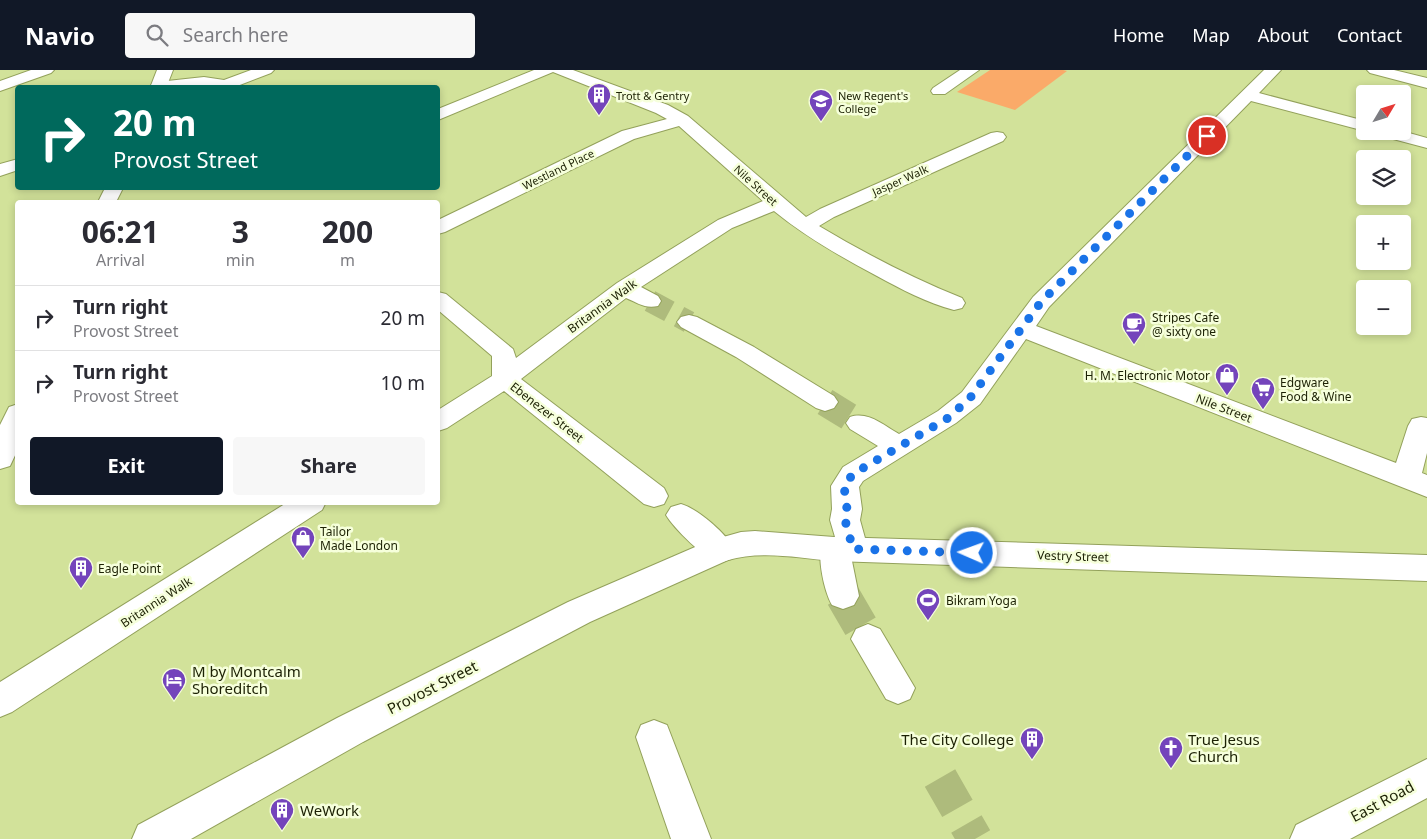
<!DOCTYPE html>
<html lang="en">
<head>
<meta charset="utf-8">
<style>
	:root { --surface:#fff; --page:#f7f7f7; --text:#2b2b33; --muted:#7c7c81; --line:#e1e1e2; --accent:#111827 }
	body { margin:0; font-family:"Noto Sans",sans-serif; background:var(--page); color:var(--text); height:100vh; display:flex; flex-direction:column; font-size:19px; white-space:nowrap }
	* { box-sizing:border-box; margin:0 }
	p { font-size:16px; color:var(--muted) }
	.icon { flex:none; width:28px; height:28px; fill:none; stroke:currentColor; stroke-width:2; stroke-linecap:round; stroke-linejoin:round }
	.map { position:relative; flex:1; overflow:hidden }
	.panel { position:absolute; left:15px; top:130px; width:425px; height:305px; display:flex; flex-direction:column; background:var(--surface); border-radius:5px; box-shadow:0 2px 8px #0003 }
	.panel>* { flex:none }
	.hud { position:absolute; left:15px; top:15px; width:425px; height:105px; border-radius:5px; box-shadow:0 2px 8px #0003; background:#00695c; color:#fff; overflow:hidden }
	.needle { width:32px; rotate:52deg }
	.controls { position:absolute; left:1356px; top:15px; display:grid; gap:10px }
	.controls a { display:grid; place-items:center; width:55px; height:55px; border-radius:5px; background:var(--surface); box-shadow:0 2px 8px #0003; font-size:25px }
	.pin { position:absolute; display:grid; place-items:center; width:42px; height:42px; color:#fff; margin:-21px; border:2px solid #fff; border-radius:50%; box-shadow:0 1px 5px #0007 }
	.me { position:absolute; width:55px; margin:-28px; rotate:272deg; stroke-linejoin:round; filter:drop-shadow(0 0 4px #0008) }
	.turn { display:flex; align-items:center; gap:18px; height:105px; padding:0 15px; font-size:22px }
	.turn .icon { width:65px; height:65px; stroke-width:2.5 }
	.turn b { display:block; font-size:35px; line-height:42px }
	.eta { display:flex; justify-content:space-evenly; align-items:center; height:85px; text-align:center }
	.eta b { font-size:30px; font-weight:700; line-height:35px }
	.primary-button { display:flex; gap:10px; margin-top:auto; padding:10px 15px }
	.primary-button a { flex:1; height:58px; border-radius:5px; background:var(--accent); color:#fff; font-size:20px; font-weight:700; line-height:58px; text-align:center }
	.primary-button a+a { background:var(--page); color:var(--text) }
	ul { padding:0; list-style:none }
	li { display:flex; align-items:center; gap:15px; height:65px; padding:0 15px; border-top:1px solid var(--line) }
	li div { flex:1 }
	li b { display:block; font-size:19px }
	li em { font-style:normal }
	header { display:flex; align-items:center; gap:30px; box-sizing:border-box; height:70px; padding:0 25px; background:var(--accent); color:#fff }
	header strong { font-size:24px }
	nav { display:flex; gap:28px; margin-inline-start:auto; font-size:18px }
	.search { width:350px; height:45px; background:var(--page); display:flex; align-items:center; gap:12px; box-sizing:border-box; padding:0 18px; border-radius:5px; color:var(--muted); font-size:19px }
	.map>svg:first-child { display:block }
	.green { fill:#faaa69 }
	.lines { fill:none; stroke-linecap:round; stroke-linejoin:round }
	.minor-tunnel-far2 { stroke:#aebb7c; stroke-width:22; stroke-dasharray:22 11; stroke-linecap:butt }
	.minor-tunnel-far1 { stroke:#aebb7c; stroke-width:28; stroke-dasharray:28 14; stroke-linecap:butt }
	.minor-tunnel { stroke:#aebb7c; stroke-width:35; stroke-dasharray:35 18; stroke-linecap:butt }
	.minor-casing { stroke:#93a15b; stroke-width:2 }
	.major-casing { stroke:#93a15b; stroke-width:2 }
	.highway-casing { stroke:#93a15b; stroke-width:2 }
	.minor { fill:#fff; fill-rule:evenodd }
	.major { fill:#fff; fill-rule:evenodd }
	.highway { fill:#fff; fill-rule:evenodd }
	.route { stroke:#1a73e8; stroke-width:9; stroke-dasharray:0 16.2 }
	.labels { text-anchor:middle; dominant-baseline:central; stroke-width:5; stroke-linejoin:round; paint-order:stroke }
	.far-poi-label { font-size:11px; fill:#1c2104; stroke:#f6ffdb; text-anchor:start }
	.far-street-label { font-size:11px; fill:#1c2104; stroke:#f6ffdb }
	.street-label { font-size:12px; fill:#1c2104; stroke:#f6ffdb }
	.poi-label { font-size:12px; fill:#1c2104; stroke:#f6ffdb; text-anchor:start }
	.near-poi-label { font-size:15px; fill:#1c2104; stroke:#f6ffdb; text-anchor:start }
	.near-street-label { font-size:15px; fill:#1c2104; stroke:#f6ffdb }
</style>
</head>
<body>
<header>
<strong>Navio</strong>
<div class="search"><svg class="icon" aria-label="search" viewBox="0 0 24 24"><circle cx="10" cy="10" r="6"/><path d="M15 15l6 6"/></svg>Search here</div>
<nav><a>Home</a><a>Map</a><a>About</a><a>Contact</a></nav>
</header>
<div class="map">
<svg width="1427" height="769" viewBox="0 0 1427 769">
	<rect width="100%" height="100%" fill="#d2e29a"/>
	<!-- green -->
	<path class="green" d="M990,0H1063L1067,1L1015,40L957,22Z"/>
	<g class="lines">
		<!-- minor-tunnel-far2 -->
		<path class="minor-tunnel-far2" d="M650,231L689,252"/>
		<!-- minor-tunnel-far1 -->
		<path class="minor-tunnel-far1" d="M825,332L859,353"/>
		<!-- minor-tunnel -->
		<path class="minor-tunnel" d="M843,526L868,569
			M940,708L975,769"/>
		<!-- minor casing -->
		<g class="minor-casing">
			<path id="minor" d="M31,0H54L51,3L0,21V11Z
				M534,0H573L668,35L688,46L806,147L820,139L991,63L997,62L1003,63L1006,67L1003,71L834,147L819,156C866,184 912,208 962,228L965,233L962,238L954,240C927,233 901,219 877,206C841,187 806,167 774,141L732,158L641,217L658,226L661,231L658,236C645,239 638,233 626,228L521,309L664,418L668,426L664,434L654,437L644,434L504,321L447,358L438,361V340L492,306V286L438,240V222L446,224L513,279L516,288L617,213L718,150L763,131L679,56L634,69L445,162L438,164V150L622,61L667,49L656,43L553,2L438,50V39Z
				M960,0H979L945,24H933L931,21L933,18Z
				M1264,0H1281L1259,23L1365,51V61L1251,31L1049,237L1036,256L1396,393L1408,356L1412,349L1421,347L1427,348V383L1422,403L1427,405V427L1026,269L980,334L956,353L863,411L859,417L862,439L860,450L868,479L864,488L852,491L859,526L854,535L843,539L832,535C824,521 816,485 823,470L835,467L830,450L832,439L831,416L843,397L878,376L850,359L846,353L850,347C868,341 883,355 899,364L938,341L962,322L1033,227Z
				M1367,0H1394L1427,8V18L1370,3Z
				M1376,61H1402L1427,68V78L1378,65Z
				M689,245L697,247L754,277L834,326L838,332L834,338L825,341L816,338L736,287L681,257L677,252L681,247Z
				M288,432H326L322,440L12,642L0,647V612Z
				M681,434C698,439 727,464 735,480L731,489C728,490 723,492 719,492C706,491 673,457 666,445L671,437Z
				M868,554L880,559L915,618L910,629L898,634L886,629L851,569L856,559Z
				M654,650L667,655L711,769H671L636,667L641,655Z"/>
		</g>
		<!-- major casing -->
		<g class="major-casing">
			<path id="major" d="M251,0H274L271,3L232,18L150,17L152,14L158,12L204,7L224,10Z
				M18,89V100L0,106V94Z
				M755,461L834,467L1427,485V511L834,491C800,488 761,480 728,490L590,552L363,672L191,769H132L138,755L337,648L568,532L709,471L741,462Z
				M1427,689V728L1350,769H1290L1296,755Z"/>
		</g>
		<!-- highway casing -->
		<g class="highway-casing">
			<path id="highway" d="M157,0H173L166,18H150Z
				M105,118H123L116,132H98Z
				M18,334V379L10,396L0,399V355L9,337Z"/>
		</g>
		<!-- minor -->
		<use href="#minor" class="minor"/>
		<!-- major -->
		<use href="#major" class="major"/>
		<!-- highway -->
		<use href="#highway" class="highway"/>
	</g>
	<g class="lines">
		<!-- route -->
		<path class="route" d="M972,483L853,479L845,450L847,439L844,416L853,404L948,348L970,328L1041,232L1207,66"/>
	</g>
	<!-- icons -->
	<defs>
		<g id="building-pin" transform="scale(1.25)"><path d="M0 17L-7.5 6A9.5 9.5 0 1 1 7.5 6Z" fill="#7444bb" stroke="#f6ffdb"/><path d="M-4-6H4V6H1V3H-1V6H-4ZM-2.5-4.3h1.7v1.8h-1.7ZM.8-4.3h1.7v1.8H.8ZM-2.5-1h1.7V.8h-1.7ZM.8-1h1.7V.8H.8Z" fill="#fff"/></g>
		<g id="school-pin" transform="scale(1.25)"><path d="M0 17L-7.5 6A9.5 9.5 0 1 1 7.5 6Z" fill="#7444bb" stroke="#f6ffdb"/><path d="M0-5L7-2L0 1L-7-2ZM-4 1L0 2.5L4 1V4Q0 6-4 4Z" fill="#fff"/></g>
		<g id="cafe-pin" transform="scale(1.25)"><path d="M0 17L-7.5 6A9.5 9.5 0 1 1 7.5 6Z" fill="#7444bb" stroke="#f6ffdb"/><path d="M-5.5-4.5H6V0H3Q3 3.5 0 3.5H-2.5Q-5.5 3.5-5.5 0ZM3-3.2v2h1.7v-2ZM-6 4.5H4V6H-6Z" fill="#fff"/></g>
		<g id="shop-pin" transform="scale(1.25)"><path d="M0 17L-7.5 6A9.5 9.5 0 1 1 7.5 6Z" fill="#7444bb" stroke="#f6ffdb"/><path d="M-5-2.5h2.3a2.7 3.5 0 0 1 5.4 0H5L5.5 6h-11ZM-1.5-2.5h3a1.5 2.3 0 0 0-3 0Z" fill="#fff"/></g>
		<g id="supermarket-pin" transform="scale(1.25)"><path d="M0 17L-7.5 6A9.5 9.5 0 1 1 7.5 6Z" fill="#7444bb" stroke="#f6ffdb"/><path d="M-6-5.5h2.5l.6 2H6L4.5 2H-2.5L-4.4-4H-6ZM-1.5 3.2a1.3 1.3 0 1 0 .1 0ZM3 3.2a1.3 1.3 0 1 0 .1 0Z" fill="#fff"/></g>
		<g id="stadium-pin" transform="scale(1.25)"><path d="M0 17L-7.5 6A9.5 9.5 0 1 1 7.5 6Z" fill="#7444bb" stroke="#f6ffdb"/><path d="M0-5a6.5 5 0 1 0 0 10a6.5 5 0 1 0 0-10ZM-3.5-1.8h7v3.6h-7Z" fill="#fff"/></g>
		<g id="hotel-pin" transform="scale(1.25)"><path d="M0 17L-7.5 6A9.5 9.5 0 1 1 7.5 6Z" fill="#7444bb" stroke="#f6ffdb"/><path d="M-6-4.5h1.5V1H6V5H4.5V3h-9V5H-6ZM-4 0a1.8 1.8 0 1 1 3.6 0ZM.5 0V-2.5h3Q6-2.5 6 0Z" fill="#fff"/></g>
		<g id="church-pin" transform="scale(1.25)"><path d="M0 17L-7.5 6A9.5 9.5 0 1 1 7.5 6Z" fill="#7444bb" stroke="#f6ffdb"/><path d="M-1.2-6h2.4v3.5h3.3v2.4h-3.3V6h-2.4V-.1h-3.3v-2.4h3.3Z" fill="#fff"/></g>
	</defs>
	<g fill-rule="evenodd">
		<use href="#building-pin" x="599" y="25"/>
		<use href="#school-pin" x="821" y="31"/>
		<use href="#cafe-pin" x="1134" y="254"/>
		<use href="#shop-pin" x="1227" y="305"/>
		<use href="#supermarket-pin" x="1263" y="319"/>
		<use href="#shop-pin" x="303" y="468"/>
		<use href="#building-pin" x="81" y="498"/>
		<use href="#stadium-pin" x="928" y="530"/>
		<use href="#hotel-pin" x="174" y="610"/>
		<use href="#building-pin" x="1032" y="669"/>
		<use href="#church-pin" x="1171" y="678"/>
		<use href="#building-pin" x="282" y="740"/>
	</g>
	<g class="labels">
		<!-- far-poi labels -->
		<g class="far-poi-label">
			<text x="616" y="25">Trott &amp; Gentry</text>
			<text x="838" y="25">New Regent's<tspan x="838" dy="13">College</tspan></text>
		</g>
		<!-- far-street labels -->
		<g class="far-street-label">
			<text transform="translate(558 99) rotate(-26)">Westland Place</text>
			<text transform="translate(900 110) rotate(-24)">Jasper Walk</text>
			<text transform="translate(756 115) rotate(42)">Nile Street</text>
		</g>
		<!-- street labels -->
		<g class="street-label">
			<text transform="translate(602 236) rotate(-36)">Britannia Walk</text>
			<text transform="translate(1224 338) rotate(21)">Nile Street</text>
			<text transform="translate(547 342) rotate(38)">Ebenezer Street</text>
			<text transform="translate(1073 486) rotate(2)">Vestry Street</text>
			<text transform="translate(156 532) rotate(-33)">Britannia Walk</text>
		</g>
		<!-- poi labels -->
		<g class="poi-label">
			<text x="1152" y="247">Stripes Cafe<tspan x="1152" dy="14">@ sixty one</tspan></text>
			<text x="1210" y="305" text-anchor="end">H. M. Electronic Motor</text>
			<text x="1280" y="312">Edgware<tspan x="1280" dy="14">Food &amp; Wine</tspan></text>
			<text x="320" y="461">Tailor<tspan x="320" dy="14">Made London</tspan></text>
			<text x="98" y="498">Eagle Point</text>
			<text x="946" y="530">Bikram Yoga</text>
		</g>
		<!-- near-poi labels -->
		<g class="near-poi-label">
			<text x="192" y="601">M by Montcalm<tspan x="192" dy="17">Shoreditch</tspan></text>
			<text x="1014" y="669" text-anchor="end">The City College</text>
			<text x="1188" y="669">True Jesus<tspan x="1188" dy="17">Church</tspan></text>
			<text x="300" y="740">WeWork</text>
		</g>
		<!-- near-street labels -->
		<g class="near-street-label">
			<text transform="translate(432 617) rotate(-27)">Provost Street</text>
			<text transform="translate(1382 731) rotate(-28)">East Road</text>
		</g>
	</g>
</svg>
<div class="controls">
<a><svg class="needle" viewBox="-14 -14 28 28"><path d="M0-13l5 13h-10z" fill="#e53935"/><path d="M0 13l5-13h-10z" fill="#7c7c81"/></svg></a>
<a><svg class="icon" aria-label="layers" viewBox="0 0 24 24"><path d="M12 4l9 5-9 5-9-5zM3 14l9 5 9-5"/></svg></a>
<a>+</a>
<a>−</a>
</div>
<div class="pin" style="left:1207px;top:66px;background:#d93025"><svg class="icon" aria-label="arrive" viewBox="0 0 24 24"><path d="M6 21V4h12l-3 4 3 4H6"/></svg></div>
<svg class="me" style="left:972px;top:483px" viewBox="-20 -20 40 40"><circle r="17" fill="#1a73e8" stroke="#fff" stroke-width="3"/><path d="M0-11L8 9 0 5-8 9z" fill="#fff"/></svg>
<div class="hud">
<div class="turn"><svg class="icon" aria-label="right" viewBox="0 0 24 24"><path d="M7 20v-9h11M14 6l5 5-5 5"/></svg><div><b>20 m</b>Provost Street</div></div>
</div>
<section class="panel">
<div class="eta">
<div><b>06:21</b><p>Arrival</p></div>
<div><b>3</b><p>min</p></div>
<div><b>200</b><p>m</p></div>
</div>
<ul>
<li><svg class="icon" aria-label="right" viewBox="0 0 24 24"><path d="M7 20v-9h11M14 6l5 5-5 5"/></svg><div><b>Turn right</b><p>Provost Street</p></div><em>20 m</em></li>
<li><svg class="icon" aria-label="right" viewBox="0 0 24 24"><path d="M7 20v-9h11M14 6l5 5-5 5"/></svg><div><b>Turn right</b><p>Provost Street</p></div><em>10 m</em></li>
</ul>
<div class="primary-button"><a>Exit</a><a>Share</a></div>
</section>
</div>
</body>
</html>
